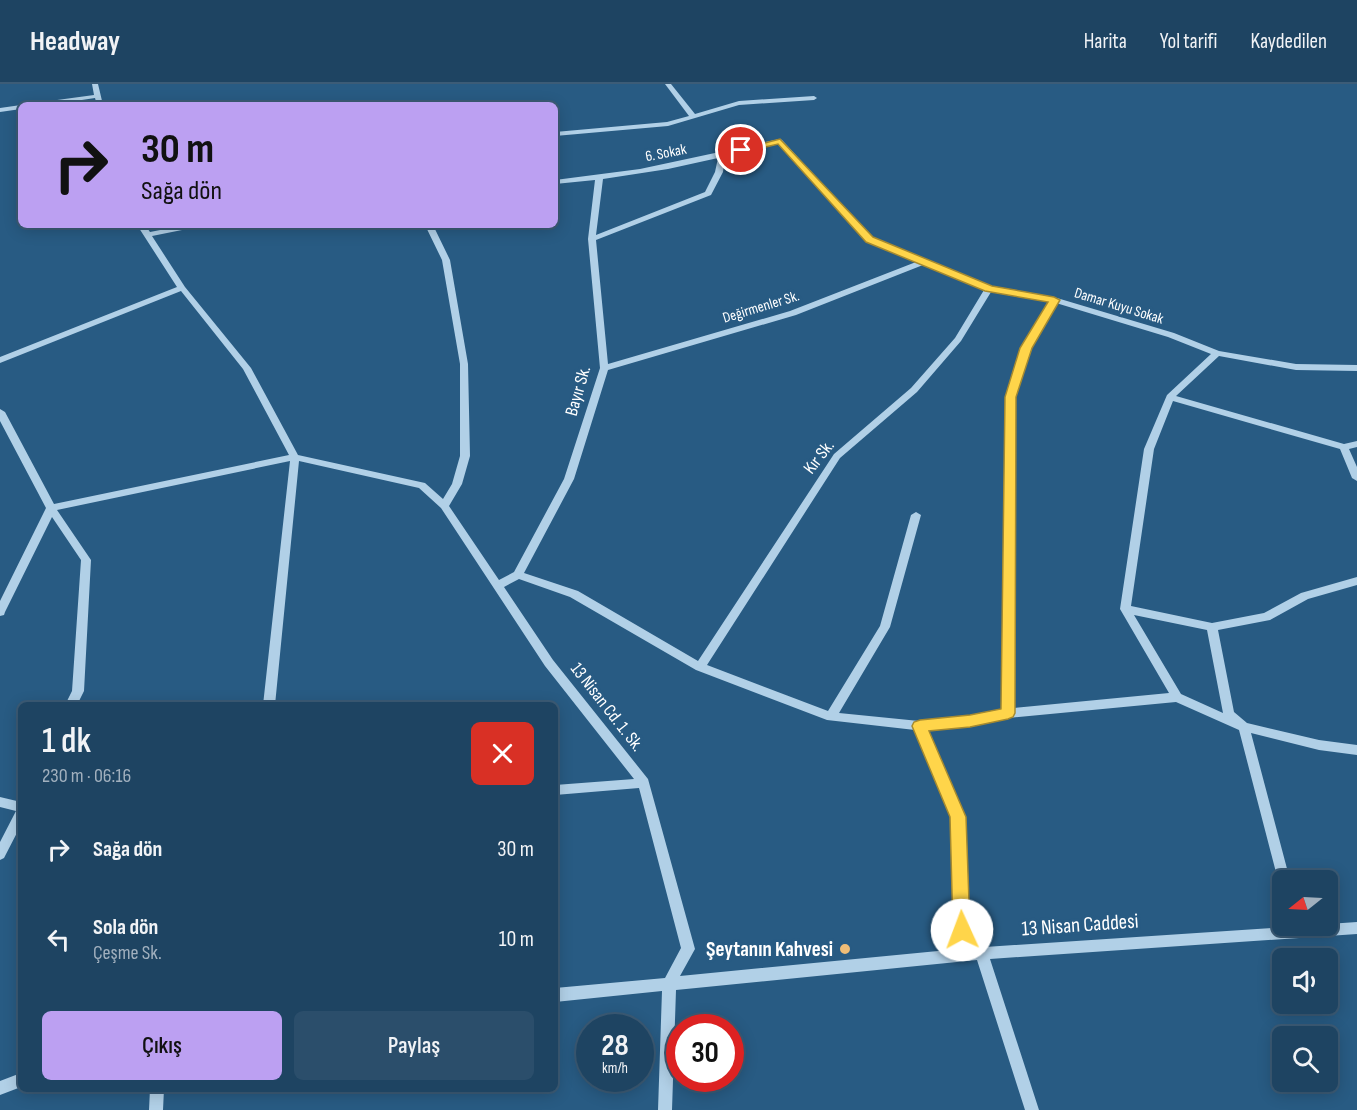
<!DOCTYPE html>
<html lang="tr">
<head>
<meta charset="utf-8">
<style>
	:root { --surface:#1e4462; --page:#2b4e6b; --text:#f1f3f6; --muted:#a1b0be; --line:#3c5c77; --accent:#bca0f2 }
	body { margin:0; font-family:"Sofia Sans Condensed",sans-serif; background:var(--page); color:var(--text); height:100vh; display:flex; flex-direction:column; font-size:22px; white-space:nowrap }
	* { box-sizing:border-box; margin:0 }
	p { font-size:20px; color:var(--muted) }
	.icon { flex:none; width:33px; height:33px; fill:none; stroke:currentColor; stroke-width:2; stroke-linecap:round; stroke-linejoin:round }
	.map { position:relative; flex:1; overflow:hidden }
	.details { position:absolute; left:18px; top:618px; width:540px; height:390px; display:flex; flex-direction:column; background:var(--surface); border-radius:9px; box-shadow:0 3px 15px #0003,0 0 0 2px var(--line) }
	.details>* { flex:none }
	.guide { position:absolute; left:18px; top:18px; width:540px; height:126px; border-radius:9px; box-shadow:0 3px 15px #0003,0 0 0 2px var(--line); background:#bca0f2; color:#111; overflow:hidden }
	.needle { width:39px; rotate:252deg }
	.tools { position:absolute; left:1272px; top:786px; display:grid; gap:12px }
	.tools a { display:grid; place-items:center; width:66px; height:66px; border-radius:9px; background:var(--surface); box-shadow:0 3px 15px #0003,0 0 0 2px var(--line); font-size:30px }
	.speed { position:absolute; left:576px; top:930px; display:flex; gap:12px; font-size:30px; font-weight:700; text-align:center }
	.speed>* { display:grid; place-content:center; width:78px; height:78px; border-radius:50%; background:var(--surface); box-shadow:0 3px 15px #0003,0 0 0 2px var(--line); line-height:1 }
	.speed small { font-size:15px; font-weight:400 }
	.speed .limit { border:9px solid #d22; background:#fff; color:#111 }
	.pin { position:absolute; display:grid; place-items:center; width:51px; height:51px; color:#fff; margin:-26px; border:3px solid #fff; border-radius:50%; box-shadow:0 2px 6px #0007 }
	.me { position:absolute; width:66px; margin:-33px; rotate:358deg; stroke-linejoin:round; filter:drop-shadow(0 0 4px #0008) }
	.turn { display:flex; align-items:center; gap:21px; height:126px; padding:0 24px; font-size:27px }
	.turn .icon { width:78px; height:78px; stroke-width:2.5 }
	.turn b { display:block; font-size:42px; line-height:51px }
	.round { display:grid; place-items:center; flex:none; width:63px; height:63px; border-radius:9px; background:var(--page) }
	.summary { display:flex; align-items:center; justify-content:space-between; height:102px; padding:0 24px }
	h1 { font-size:36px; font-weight:600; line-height:45px }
	.cta { display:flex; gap:12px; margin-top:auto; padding:12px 24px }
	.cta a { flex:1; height:69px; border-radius:9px; background:var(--accent); color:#111; font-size:24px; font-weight:600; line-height:69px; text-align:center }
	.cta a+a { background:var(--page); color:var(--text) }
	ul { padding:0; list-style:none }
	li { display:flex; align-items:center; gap:18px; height:90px; padding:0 24px }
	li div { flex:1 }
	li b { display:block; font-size:22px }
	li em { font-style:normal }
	header { display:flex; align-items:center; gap:36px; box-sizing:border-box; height:84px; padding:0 30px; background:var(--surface); border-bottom:2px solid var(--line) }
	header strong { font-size:28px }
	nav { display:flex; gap:33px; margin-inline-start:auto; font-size:21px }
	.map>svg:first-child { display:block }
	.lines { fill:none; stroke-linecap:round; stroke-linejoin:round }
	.minor { fill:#b1d0e7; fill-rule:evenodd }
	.route { fill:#ffd54a; stroke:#a68a30; stroke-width:1.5 }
	.poi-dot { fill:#efbd77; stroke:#285b83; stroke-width:2 }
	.labels { text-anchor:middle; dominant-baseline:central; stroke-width:6; stroke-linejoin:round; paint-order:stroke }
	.far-street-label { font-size:15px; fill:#fff; stroke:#285b83 }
	.street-label { font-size:18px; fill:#fff; stroke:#285b83 }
	.near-street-label { font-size:21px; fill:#fff; stroke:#285b83 }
	.near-poi-label { font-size:21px; font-weight:bold; fill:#fff; stroke:#285b83; text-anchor:end }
</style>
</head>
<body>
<header>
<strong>Headway</strong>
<nav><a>Harita</a><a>Yol tarifi</a><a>Kaydedilen</a></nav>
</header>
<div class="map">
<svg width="1357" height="1026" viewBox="0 0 1357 1026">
	<rect width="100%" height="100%" fill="#285b83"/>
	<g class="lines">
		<!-- minor -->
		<path class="minor" d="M92,0H98L103,21H97L95,14L49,21H32L35,19L94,11Z
			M665,0H671L695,30L739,17L814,12L817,14L814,16L739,21L668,42L555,52V48L667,38L689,32Z
			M21,21V25L0,28V24Z
			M780,55L782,56L872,154L991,203L1057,214L1174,249L1219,267L1296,280L1357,281V287L1296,286L1219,272L1176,312L1344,360L1357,357V363L1349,365L1357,383V397L1352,394L1340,365L1173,317L1154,365L1131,522L1212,539L1264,529L1301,509L1357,493V501L1308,515L1270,536L1218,546L1234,628L1247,639L1319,656L1357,661V671L1319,666L1251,649L1290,796H1282V801L1280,800L1278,796L1239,646L1176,618L1008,634L971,642L926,646L964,733L967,844L985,863L1303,842H1328V840L1357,838V850L990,875L1039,1026H1025L977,876L676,906L672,1026H658L662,907L555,918V904L665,894L681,864L639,704L555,711V701L634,695L545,582L441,424L419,404L299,377L275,621H263L290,377L57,426L91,476L84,607L77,621H65L72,607L81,476L52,433L5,528L4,531L0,532V517L46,424L0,337V325L5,328L54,420L289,371L243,285L181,207L0,279V273L177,203L137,141H145L150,148L186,141H201L197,143L152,152L185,203L251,284L298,371L425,399L443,415L452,400L460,372V280L442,176L425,141H433L450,176L468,280L470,372L462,400L449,422L499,496L514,488L564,395L600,284L588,155L595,96L555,100V96L640,85ZM778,59L866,158L916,178L790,227L608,280L596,156L711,111L723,88L725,72ZM718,74L715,88L705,108L596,151L603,95L668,85ZM923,181L984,206L955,254L911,304L834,370L698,577L578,507L524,489L574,395L608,286L796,231ZM991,208L1049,218L1022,264L1006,313L1002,626L971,632L919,637L839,629L890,543L921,431L916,428L911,431L880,542L828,627L707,581L840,374L917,308L961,257ZM1056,219L1168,253L1211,270L1167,311L1144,365L1120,525L1169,609L1014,624V313L1030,264ZM519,495L570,513L696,586L827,636L915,646L952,733L954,846L969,864L680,892L695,865L648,695L553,576L504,503ZM1134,531L1207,546L1223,629L1181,610Z
			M0,713L21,718V741L4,774L0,776V758L16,727L0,723Z
			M21,989V1003L0,1011V997Z
			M150,1005H164L163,1026H149Z"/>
	</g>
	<!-- route -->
	<path class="route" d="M780,55L873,153L992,202L1054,213L1060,216L1032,264L1016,313L1015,629L1013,633L1008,635L970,643L929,647L966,733L970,846L968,852L962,854L955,852L953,846L950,733L912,642L914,638L920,636L970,631L1001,625L1005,313L1020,264L1048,218L985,207L866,158L778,60L741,69L737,66Z"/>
	<!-- markers -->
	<circle class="poi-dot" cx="845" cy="865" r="6"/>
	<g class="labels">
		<!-- far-street labels -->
		<g class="far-street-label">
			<text transform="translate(666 69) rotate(-11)">6. Sokak</text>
			<text transform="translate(1119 222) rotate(17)">Damar Kuyu Sokak</text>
			<text transform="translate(761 223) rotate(-17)">Değirmenler Sk.</text>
		</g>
		<!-- street labels -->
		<g class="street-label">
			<text transform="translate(578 307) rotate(-74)">Bayır Sk.</text>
			<text transform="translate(819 373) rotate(-52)">Kır Sk.</text>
			<text transform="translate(607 623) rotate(52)">13 Nisan Cd. 1. Sk.</text>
		</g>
		<!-- near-street labels -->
		<g class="near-street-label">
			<text transform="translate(1080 841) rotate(-4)">13 Nisan Caddesi</text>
		</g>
		<!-- near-poi labels -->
		<g class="near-poi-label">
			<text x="833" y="865">Şeytanın Kahvesi</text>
		</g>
	</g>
</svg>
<div class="tools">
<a><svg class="needle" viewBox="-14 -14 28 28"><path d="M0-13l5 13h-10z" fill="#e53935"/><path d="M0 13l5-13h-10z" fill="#a1b0be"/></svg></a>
<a><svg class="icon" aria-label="sound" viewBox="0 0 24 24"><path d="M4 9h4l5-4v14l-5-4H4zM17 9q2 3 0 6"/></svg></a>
<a><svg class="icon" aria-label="search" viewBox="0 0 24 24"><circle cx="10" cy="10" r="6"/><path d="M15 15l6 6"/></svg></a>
</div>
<div class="speed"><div>28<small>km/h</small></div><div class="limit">30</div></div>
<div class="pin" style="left:741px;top:66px;background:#d93025"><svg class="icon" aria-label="arrive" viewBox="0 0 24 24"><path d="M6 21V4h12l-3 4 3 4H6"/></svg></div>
<svg class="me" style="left:962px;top:846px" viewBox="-20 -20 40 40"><circle r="19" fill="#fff"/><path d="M0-13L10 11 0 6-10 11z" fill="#ffd54a"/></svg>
<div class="guide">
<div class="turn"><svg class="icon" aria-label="right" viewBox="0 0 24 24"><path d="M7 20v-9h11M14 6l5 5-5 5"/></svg><div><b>30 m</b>Sağa dön</div></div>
</div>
<section class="details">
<div class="summary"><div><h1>1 dk</h1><p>230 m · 06:16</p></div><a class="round" style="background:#d93025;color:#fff"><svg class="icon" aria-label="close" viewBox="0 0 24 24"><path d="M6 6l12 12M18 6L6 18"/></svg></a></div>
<ul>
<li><svg class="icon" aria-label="right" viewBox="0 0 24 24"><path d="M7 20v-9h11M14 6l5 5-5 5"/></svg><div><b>Sağa dön</b></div><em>30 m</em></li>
<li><svg class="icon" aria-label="left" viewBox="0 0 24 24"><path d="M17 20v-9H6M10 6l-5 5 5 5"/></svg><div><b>Sola dön</b><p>Çeşme Sk.</p></div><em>10 m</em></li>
</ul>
<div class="cta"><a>Çıkış</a><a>Paylaş</a></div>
</section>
</div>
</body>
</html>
